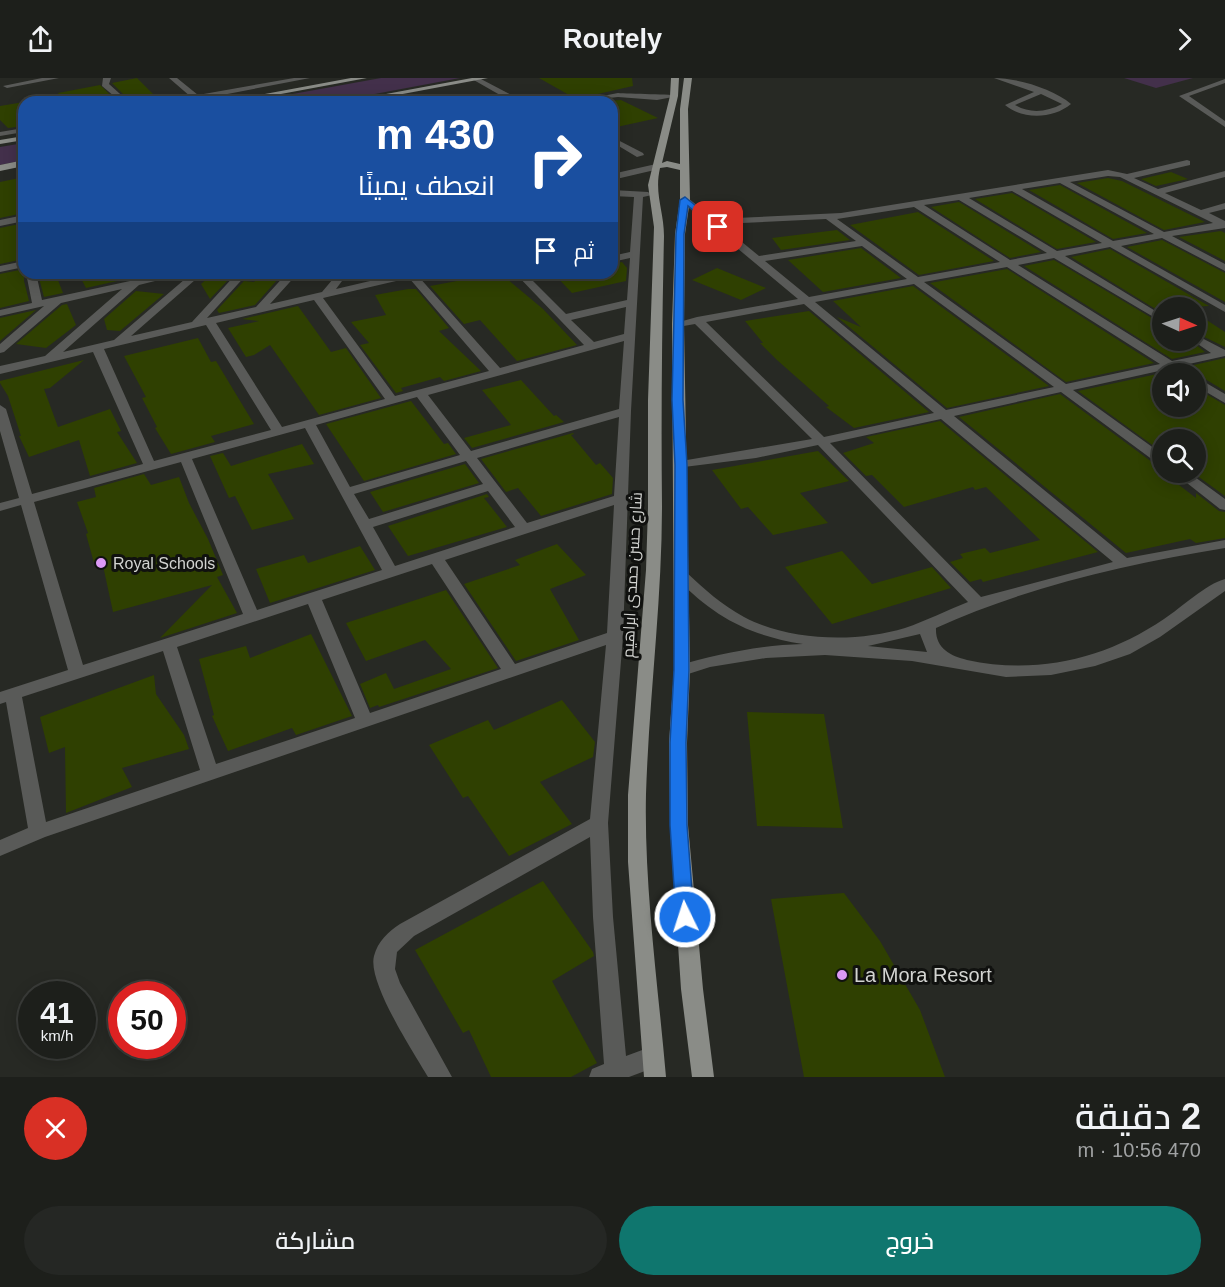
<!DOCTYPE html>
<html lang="ar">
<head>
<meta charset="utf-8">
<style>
	:root { --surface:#1d1f1b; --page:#252724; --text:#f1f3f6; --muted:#a0a2a3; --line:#3b3d3a; --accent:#0f766e }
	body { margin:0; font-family:Helvetica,Cairo,sans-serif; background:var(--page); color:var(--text); direction:rtl; height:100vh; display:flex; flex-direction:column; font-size:22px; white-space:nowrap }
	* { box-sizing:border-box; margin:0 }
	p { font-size:20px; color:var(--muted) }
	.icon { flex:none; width:33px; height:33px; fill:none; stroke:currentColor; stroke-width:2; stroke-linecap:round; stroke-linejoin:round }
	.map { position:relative; height:999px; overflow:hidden; direction:ltr }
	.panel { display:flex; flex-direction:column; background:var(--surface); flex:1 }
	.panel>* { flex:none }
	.hud { position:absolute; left:18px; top:18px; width:600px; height:183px; border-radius:18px; box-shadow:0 3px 15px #0003,0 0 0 2px var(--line); direction:rtl; background:#1a4fa0; color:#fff; overflow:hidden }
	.needle { width:39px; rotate:93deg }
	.tools { position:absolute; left:1152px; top:219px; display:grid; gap:12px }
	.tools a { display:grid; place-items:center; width:54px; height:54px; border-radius:50%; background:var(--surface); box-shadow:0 3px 15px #0003,0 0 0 2px var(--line); font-size:30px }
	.speed { position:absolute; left:18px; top:903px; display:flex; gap:12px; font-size:30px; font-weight:700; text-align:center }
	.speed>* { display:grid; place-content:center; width:78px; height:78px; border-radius:50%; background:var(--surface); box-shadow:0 3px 15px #0003,0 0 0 2px var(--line); line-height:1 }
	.speed small { font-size:15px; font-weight:400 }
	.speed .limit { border:9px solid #d22; background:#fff; color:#111 }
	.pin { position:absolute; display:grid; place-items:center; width:51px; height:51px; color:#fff; margin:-26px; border-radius:12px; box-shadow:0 3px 9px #0006 }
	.me { position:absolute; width:66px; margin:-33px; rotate:356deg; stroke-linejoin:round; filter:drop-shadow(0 0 4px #0008) }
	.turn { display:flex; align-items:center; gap:21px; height:126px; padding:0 24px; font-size:27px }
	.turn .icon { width:78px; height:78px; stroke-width:2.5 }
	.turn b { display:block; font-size:42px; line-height:51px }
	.then { display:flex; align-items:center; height:57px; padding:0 24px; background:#0003; gap:12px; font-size:22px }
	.round { display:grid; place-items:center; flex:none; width:63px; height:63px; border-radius:32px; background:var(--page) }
	.headline { display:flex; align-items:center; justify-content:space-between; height:102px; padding:0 24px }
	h1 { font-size:36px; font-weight:600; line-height:45px }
	.cta { display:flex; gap:12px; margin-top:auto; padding:12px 24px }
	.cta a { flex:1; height:69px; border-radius:36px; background:var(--accent); color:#fff; font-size:24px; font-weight:600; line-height:69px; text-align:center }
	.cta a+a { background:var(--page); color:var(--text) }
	header { display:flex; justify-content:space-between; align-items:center; height:78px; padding:0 24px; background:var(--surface); font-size:27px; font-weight:600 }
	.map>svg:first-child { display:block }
	.green { fill:#43304b }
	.building { fill:#2f4001 }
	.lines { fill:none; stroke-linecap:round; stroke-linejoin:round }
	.minor { fill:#595a58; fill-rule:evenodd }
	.major { fill:#8a8c87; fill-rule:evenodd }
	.route { fill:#1a73e8; stroke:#114b97; stroke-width:1.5 }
	.poi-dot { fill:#dc99f5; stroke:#10110f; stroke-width:2 }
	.labels { text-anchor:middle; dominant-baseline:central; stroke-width:6; stroke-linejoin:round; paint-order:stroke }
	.poi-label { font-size:16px; fill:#d3d4d1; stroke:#10110f; text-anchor:start }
	.street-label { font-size:16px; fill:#d3d4d1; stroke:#10110f }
	.near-poi-label { font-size:20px; fill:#d3d4d1; stroke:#10110f; text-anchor:start }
</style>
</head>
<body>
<header><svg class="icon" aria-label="forward" viewBox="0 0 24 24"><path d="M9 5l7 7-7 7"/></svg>Routely<svg class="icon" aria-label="share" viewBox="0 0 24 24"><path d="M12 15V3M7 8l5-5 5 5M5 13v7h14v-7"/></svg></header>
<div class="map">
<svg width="1225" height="999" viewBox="0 0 1225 999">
	<rect width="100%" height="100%" fill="#272924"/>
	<!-- green -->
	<path class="green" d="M381,0H460L332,24H248Z
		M1124,0H1193L1156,10Z
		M24,65V82L0,87V69Z"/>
	<!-- building -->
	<path class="building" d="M137,0L161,24H131L112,5Z
		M539,0H632L633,8L576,21Z
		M100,7L118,24H64L58,15Z
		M621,22L658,40L612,50V24H593Z
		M24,24V48L8,50L0,42V28Z
		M1171,94L1188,101L1156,108L1141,101Z
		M24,99V135L0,140V104Z
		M1108,100L1122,103L1205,144L1164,152L1077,105Z
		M1060,107L1147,155L1113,161L1029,112Z
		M1012,115L1096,164L1057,171L975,121Z
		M959,124L1041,174L1010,180L931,129Z
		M918,134L994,183L919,197L850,147Z
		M24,145V181L0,186V150Z
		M837,152L850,162L781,172L772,160Z
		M1221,153L1225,155V183L1179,159Z
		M1162,162L1225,195V224L1127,169Z
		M861,170L901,200L823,214L788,182Z
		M1110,171L1209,228L1162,230V235L1071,179Z
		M1054,182L1162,246V262H1190L1205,274L1172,281L1024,188Z
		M622,184L627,190L626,203L572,215L553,195H612V186Z
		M717,190L766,210L741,222L692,202Z
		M24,191V203L29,223L0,230V196Z
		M1007,191L1154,285L1066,304L930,205Z
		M78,195H123L126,201L86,210Z
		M263,195H273L278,201L255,227L219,235L217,232L244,203L254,204Z
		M500,195L543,231L577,267L517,283L480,242L464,246L430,208Z
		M56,197L63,215L44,219L39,200Z
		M209,199L229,201L210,221L201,206Z
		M913,208L1049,308L947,330L837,239L861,249L833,223Z
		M408,211H416L449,250L439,253L481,293L444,303L440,299L401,310L403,313L396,315L360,267L369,265L351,244L386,237L375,217Z
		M136,213L164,216L120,253L107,252L104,241Z
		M67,226L76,247L46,270L16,266L62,227Z
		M298,228L331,274L346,270L381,320L319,337L270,267L254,277L246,279L228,250L259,243L242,241Z
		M36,232L0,263V240Z
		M809,233L929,334L854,350L826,329L829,328L777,282L760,265H763L745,243Z
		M1196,235L1225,254V269L1196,255Z
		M198,260L211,284L216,283L254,346L211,358L215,364L171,376L155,350L157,349L142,320L146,319L124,278Z
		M1225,280V313L1185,289Z
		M84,282L50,310L44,311L58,349L110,331L121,353L117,354L137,385L90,398L79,362L29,379L19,358H21L8,318L0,305V303Z
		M1162,295V328H1196V310L1225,327V418L1196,397V362H1162V374L1078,313Z
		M521,302L554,338L556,337L564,344L472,370L464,360L511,347L482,312Z
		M1060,316L1156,387L1162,388V394L1196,420V415L1219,433L1225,434V460L1196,465L1190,461L1126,475L959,339Z
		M411,323L444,366L448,365L456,376L364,403L326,346Z
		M940,343L1098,474L983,504L981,501L970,504L950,484L963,480L960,476L985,470L990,475L1040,462L986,409L975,412L973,409L904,429L872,397L866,398L843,375L874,365L866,359Z
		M573,355L574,356L571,357L596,387L600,385L613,400L612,416L541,438L518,410L506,414L481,381Z
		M302,366L314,386L268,396L294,441L252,452L235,418L229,420L210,378L223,375L231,388Z
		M818,373L849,403L800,415L828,445L773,457L748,429L741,431L712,392Z
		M465,386L479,405L383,434L370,414Z
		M144,396L151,407L179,399L189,425L208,461L223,497L217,499L237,535L160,560L212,507L113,534L102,483L94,485L86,456L88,455L77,424L96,419L94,410Z
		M487,416L489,419L484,420L507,449L408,478L388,448Z
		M557,466L586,497L550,511L579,562L516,583L464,506L520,487L515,482Z
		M360,468L375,492L270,525L256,491L304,477L308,485Z
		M842,473L872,506L932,489L951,510L832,546L785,489Z
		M446,512L498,590L379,629L378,627L370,630L360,606L386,595L394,611L451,591L425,562L366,583L346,545Z
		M311,556L352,638L296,657L292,650L228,673L212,638L214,637L199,581L246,568L250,580Z
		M154,597L156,616L184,657L189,671L122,690L132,709L66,735L65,669L49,675L40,639Z
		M562,622L595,664L593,679L540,704L572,746L509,778L468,718L463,720L429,667L488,642L494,652Z
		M747,634L824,636L843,750L757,748Z
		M543,803L593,874L594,878L552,903L597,985L571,999H491L469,952L463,955L415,872Z
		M844,815L880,863L920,932L945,999H804L771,821Z"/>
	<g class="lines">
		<!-- minor -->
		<path class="minor" d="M42,0H59L7,10L3,8Z
			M103,0H111L109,6L129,24H121L102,8Z
			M169,0H177L198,17L294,0H310L186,24H170L191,19Z
			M479,0L521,22L522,24H512L472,1Z
			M994,0C1017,0 1054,11 1071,26C1053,41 1023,42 1005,27L1034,14ZM1041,16L1062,26C1047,34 1030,36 1015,27Z
			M1225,1V5L1189,18L1225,43V49L1179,18Z
			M618,15C628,16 674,16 678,18L657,22L618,19L572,24Z
			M50,16H56L62,24H54Z
			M24,50V54L0,58V54Z
			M612,59L643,75L644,77L637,79L612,64Z
			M1187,82L1190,83V87L1134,100L1158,111L1225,93V99L1165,115L1201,132L1225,125V131L1209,135L1225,143V150L1172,158L1225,186V193L1162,160L1121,168L1225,227V234L1110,169L1065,178L1162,237V244L1054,180L1018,187L1172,283L1211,275L1192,262H1196V257L1225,272V278L1180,288L1190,296H1175L1168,291L1073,312L1162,376V386L1157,385L1061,314L954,338L1127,480L1225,462V470C1127,486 1026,509 936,550C935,570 950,578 967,582C1037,597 1105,581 1164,541C1181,530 1206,506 1225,501V513L1160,559L1130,576L1095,588L1051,597L1006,599L912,583L825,577L766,580L710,589L682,598L676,596L674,592L676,588C718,576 760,567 803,566C748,557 716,540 676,500L674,497L676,494H686C704,511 722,527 744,539C789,563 856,565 905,550C926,543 947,532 968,524L818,367L756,380L676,390L674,387L676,384L681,383L812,361L695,246L678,249L672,246L697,239L798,221L682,124V120H688L714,141L841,135L1108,92L1127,96ZM1108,98L1120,99L1213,145L1164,154L1070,104ZM1060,105L1154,156L1113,163L1022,111ZM1012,113L1102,165L1057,173L969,120ZM959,122L1047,175L1010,182L924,127ZM914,129L1000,184L918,199L837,141ZM826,141L856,163L759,178L720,146ZM862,168L907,201L809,219L765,183ZM1007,189L1160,286L1066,306L924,204ZM914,206L1054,309L946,332L815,224ZM804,226L934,335L824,359L706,244ZM941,341L1113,484L981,519L830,365ZM920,556L927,574L868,568Z
			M656,86L660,89L659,91L612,102V96Z
			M612,112L648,114L652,117L643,119L631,333L623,558L608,745L613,839L626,978L653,968L661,971L664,979L661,987L629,999H589L592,991L604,986L593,839L590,759L414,858L397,874L395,891L400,905L452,999H428C414,975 367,904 374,878C378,863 388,854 400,846L590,741L606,567L45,759L0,778V762L28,750L6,624L0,626V614L68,592L21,427L0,433V425L19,420L0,353V327L6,331L32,416L143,386L93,274L0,296V288L45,278L122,211L61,225L4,274L0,275V266L44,228L0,238V232L32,225L26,195H36L42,222L130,203L125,195H135L139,201L168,195H187L139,207L63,274L114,262L192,195H203L131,258L192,244L237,195H248L207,240L256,229L287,195H298L270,226L322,214L338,195H348L336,211L404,195H422L418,198L500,290L584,267L515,195H551L531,201L566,236L627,222L630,180L612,184V178L630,174L634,119L612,118ZM409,200L489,293L395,318L323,220ZM314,222L385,321L282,349L216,245ZM626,229L624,256L594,264L571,242ZM206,247L271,352L154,383L104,271ZM624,263L619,331L471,373L428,317ZM417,319L460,377L350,409L316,347ZM619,339L614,418L527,445L477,380ZM305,350L382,492L257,532L192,381ZM466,383L483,406L369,441L354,416ZM181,384L243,536L83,587L34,424ZM488,413L515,449L395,488L373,449ZM614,427L607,555L515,586L445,482ZM432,486L501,591L370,635L322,522ZM308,526L355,640L216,686L177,569ZM163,573L200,692L46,744L22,619Z
			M24,137V143L0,148V142Z
			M24,183V189L0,194V188Z
			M1196,299L1225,316V325L1196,308Z
			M1173,394H1188L1225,421V432L1220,431Z"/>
		<!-- major -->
		<path class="major" d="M351,0H367L238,24H221Z
			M472,0H488L360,24H343Z
			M671,0H679L678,18L662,85L667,83L680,86V31L684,0H692L688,31L690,122L685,156L684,246L690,592L687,665L688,747L703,911L714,999H692L681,911L670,747L669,665L674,592L672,246L675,156L680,122V92L667,89L660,90C654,116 664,133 664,158C662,248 661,338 662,428C662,524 649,620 646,716C644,807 658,907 666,999H644L628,784V717L646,492L648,430V322L654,149L648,107L670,18Z
			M24,58V62L0,66V62Z
			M24,82V88L0,93V87Z"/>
	</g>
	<!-- route -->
	<path class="route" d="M685,119L722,149L715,151L688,128L684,156L683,322L687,387L689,592L686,665L687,747L694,839L691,844L685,847L678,844L676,839L670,747V665L674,592L675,387L672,322L676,156L680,122Z"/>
	<!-- markers -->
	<g class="poi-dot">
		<circle cx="101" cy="485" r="6"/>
		<circle cx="842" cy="897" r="6"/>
	</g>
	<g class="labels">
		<!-- poi labels -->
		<g class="poi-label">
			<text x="113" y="485">Royal Schools</text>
		</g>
		<!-- street labels -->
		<g class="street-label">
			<text transform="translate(632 497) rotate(-87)">شارع حسن حمدى ابراهيم</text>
		</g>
		<!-- near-poi labels -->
		<g class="near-poi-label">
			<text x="854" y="897">La Mora Resort</text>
		</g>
	</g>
</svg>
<div class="tools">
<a><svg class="needle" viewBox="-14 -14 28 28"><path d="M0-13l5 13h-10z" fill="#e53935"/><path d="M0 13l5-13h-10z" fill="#a0a2a3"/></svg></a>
<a><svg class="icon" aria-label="sound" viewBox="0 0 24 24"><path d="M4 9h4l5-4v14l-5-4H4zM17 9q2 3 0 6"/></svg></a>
<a><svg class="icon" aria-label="search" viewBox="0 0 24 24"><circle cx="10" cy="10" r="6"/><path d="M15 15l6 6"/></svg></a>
</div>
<div class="speed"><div>41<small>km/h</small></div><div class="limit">50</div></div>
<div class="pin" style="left:718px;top:149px;background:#d93025"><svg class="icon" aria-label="arrive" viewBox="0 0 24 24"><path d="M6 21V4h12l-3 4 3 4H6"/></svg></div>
<svg class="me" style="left:685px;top:839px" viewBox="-20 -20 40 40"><circle r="17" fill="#1a73e8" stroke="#fff" stroke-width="3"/><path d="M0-11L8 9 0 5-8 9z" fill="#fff"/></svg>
<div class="hud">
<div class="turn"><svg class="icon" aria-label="right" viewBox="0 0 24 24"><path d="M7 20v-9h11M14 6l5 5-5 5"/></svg><div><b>430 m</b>انعطف يمينًا</div></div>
<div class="then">ثم<svg class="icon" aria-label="arrive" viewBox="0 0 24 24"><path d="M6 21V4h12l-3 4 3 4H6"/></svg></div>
</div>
</div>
<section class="panel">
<div class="headline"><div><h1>2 دقيقة</h1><p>470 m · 10:56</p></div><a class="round" style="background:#d93025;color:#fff"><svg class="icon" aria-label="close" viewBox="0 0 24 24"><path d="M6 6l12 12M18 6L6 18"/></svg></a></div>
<div class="cta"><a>خروج</a><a>مشاركة</a></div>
</section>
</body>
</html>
